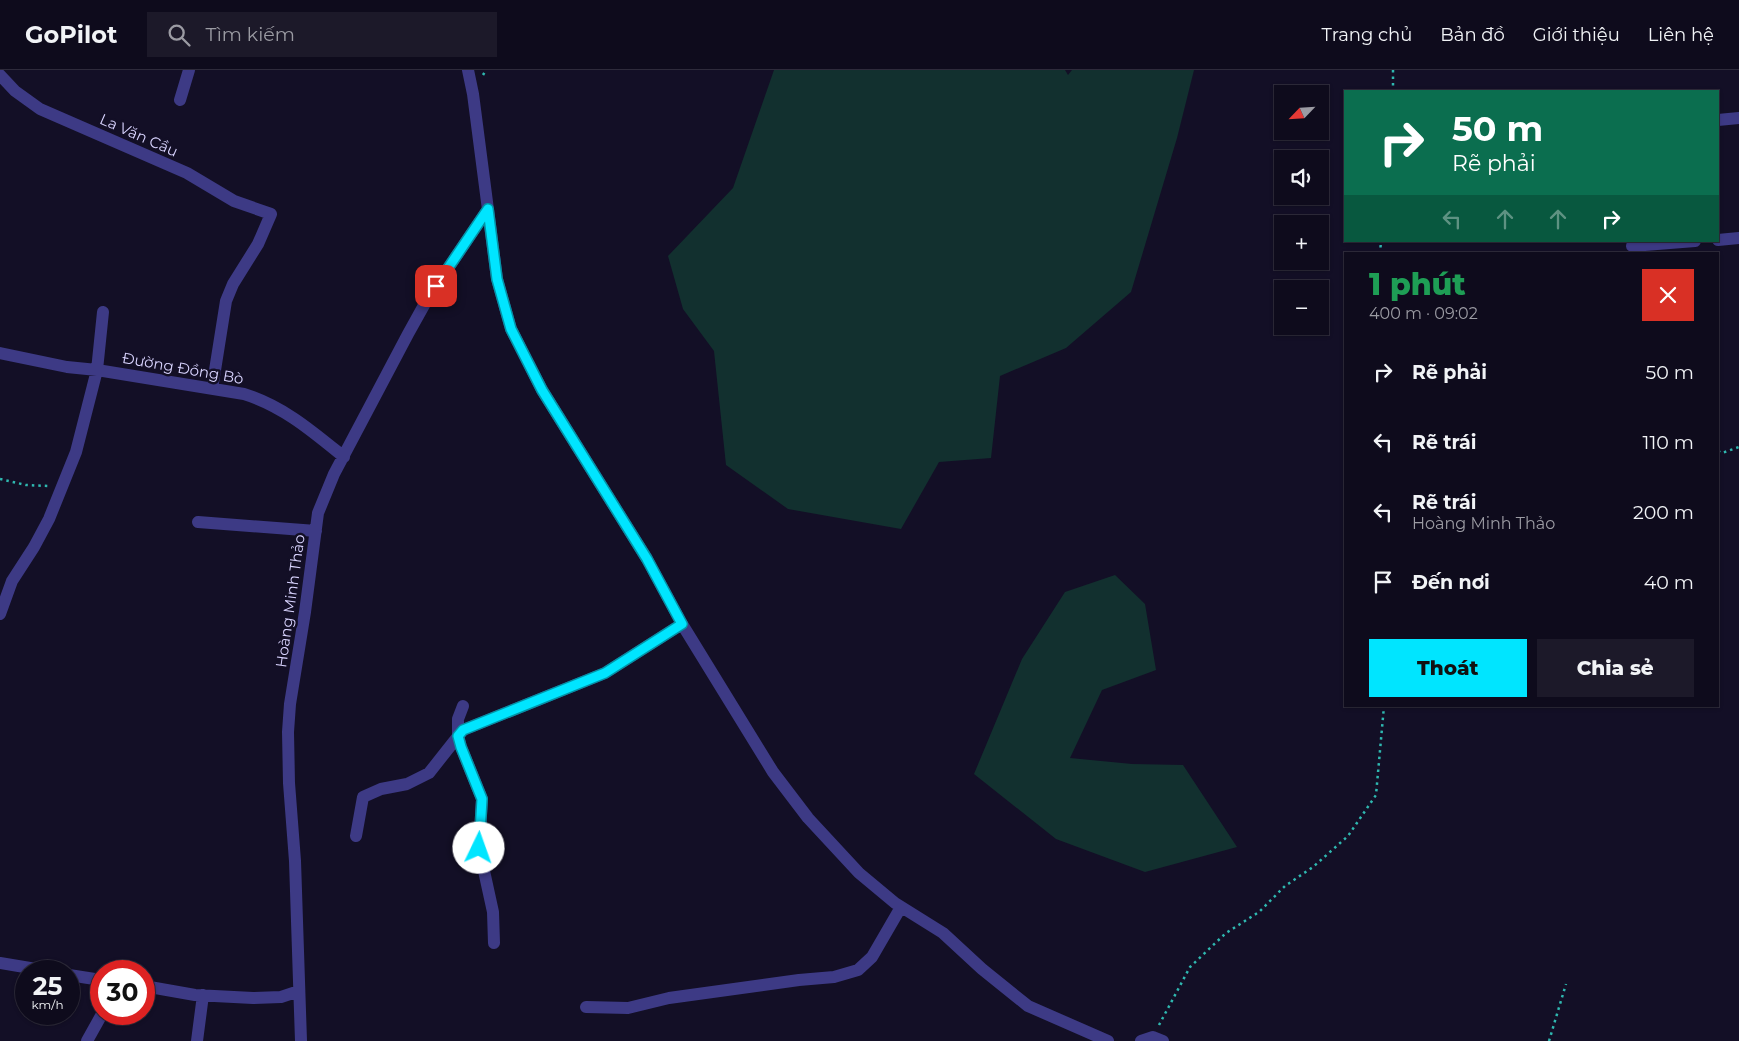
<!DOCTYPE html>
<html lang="vi">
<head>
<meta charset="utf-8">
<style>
	:root { --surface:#0e0b1c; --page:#1c1929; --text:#f1f3f6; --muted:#9b9ba3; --line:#2e2b3b; --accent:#00e5ff }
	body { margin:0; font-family:Montserrat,sans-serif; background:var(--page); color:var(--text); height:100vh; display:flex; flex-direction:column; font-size:19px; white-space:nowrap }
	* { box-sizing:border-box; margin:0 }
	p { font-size:16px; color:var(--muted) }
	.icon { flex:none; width:28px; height:28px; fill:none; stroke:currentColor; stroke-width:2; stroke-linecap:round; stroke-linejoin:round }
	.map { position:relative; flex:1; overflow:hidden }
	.panel { position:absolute; left:1344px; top:182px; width:375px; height:455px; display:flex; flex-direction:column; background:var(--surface); border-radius:0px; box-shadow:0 1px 4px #0004,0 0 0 1px var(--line) }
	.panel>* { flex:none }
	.banner { position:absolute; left:1344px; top:20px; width:375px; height:152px; border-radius:0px; box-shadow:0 1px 4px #0004,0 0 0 1px var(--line); background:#0b6e4f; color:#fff; overflow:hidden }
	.needle { width:32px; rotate:245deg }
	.tools { position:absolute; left:1274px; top:15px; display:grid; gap:10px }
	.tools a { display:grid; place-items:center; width:55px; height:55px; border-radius:0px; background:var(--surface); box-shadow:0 1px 4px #0004,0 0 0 1px var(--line); font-size:25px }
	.speed { position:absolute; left:15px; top:890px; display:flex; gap:10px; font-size:25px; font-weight:700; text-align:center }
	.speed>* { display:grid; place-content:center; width:65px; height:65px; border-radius:50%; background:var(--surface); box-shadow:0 1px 4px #0004,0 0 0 1px var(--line); line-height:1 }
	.speed small { font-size:12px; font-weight:400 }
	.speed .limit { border:8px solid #d22; background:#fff; color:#111 }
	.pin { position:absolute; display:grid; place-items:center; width:42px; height:42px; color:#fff; margin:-21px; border-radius:10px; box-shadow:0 2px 8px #0006 }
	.me { position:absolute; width:55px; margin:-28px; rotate:3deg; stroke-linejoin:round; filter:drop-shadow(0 0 4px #0008) }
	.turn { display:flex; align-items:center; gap:18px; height:105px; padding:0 25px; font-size:22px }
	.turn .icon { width:65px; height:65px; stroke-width:2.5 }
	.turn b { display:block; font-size:35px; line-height:42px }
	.lanes { display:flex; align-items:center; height:48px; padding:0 25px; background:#0003; justify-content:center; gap:25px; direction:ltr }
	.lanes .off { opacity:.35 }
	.round { display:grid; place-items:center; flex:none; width:52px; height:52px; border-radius:0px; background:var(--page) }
	.headline { display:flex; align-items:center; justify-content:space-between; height:85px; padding:0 25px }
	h1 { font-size:30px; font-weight:800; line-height:38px; color:#1e9e55 }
	.button { display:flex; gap:10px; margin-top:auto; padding:10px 25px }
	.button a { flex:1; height:58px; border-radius:0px; background:var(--accent); color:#111; font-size:20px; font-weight:800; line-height:58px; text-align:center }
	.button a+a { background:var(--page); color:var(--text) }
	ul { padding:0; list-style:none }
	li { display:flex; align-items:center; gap:15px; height:70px; padding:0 25px }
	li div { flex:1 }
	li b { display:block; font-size:19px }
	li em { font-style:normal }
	header { display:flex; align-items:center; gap:30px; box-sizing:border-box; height:70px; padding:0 25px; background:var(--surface); border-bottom:1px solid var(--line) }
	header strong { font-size:24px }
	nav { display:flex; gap:28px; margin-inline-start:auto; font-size:18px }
	.search { width:350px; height:45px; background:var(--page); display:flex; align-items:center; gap:12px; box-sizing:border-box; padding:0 18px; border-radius:0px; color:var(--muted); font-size:19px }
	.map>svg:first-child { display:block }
	.green { fill:#12302f }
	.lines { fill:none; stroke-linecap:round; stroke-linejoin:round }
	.path { stroke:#2fb8b0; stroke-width:2.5; stroke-dasharray:2.5 4; stroke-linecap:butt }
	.minor { stroke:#3d3a85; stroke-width:12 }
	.route-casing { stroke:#0095a6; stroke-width:12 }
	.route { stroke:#00e5ff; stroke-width:9 }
	.labels { text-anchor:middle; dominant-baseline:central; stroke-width:5; stroke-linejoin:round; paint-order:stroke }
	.street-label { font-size:15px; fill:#d9d4ff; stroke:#130f26 }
</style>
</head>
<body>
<header>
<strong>GoPilot</strong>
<div class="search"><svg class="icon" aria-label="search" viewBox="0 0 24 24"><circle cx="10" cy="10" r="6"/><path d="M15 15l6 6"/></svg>Tìm kiếm</div>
<nav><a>Trang chủ</a><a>Bản đồ</a><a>Giới thiệu</a><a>Liên hệ</a></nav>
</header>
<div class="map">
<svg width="1739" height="971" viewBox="0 0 1739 971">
	<rect width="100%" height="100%" fill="#130f26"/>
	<!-- green -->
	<path class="green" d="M774,0H1065L1068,5L1072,0H1194L1177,68L1131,222L1066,278L1000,306L991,388L939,392L901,459L788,439L726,395L714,281L683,239L668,186L733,118Z
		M1115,505L1145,534L1156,600L1102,620L1070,688L1132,694L1183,695L1237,777L1145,802L1056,769L974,704L1022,589L1065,522Z"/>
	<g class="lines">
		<!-- path -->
		<path class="path" d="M1393,0V21
			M483,5L486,0
			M1380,184L1381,171
			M1718,381L1722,383L1739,377
			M0,409L26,415L48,416
			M1159,955L1190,897L1226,863L1259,842L1285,816L1313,797L1348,766L1376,725L1384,636
			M1549,971L1566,914"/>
		<!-- minor -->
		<path class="minor" d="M468,0L473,24L497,209L511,259L542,320L647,489L682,554L773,702L808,748L859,803L895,833L943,863L982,899L1028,936L1108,971
			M0,5L15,21L40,39L187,103L234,131L271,144L258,174L233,214L226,231L212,319
			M180,30L189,0
			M1718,50L1739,48
			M1718,170L1739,168
			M1632,176L1695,171
			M0,283L67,297L97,300L244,324C283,336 312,361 344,387
			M198,452L316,461
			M0,544L12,511L34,477L49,449L76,382L97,300L103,242
			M463,636L458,649V666L461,677L482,729L479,778L493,842L494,873
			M356,766L363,727L381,719L407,714L429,703L463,660L605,603L682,554
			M0,893L48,901
			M69,905L101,910
			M144,916L195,925L253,928L281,927L299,921
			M586,937L628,938L669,928L799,910L834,907L858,900L872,887L901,837
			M87,971L102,944
			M197,971L203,925
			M301,971L295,791L289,713L288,662L290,634L305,542L318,443L334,404L408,264L428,228L488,139
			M1141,971L1153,967L1163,971"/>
	</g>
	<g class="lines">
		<!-- route casing -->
		<g class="route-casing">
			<path id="route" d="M436,216L488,139L497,209L511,259L542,320L647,489L682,554L605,603L463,660L458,666L461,677L482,729L479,778"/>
		</g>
		<!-- route -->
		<use href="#route" class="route"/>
	</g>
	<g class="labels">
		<!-- street labels -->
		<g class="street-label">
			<text transform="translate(139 65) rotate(24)">La Văn Cầu</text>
			<text transform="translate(183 298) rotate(10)">Đường Đồng Bò</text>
			<text transform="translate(290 531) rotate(-82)">Hoàng Minh Thảo</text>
		</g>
	</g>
</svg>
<div class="tools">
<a><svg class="needle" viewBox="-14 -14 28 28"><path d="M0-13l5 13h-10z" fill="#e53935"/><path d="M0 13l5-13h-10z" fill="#9b9ba3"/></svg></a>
<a><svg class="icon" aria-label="sound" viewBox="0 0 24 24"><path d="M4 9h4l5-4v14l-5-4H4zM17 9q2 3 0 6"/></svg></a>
<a>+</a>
<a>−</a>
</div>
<div class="speed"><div>25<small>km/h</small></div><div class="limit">30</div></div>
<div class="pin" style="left:436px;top:216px;background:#d93025"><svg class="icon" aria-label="arrive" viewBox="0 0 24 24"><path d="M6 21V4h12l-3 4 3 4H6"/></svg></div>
<svg class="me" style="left:479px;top:778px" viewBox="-20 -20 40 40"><circle r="19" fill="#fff"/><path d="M0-13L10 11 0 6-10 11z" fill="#00e5ff"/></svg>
<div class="banner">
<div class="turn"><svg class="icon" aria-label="right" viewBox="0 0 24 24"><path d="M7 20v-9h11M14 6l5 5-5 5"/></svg><div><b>50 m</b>Rẽ phải</div></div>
<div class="lanes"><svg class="icon off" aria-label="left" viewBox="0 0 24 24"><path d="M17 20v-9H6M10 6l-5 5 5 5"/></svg><svg class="icon off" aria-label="ahead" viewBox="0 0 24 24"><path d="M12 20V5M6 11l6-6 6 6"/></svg><svg class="icon off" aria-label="ahead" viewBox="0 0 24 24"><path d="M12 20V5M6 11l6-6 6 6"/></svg><svg class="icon" aria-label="right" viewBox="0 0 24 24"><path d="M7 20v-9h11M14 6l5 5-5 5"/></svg></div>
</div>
<section class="panel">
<div class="headline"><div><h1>1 phút</h1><p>400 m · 09:02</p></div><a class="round" style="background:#d93025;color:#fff"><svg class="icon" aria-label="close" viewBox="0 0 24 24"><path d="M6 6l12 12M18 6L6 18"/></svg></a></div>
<ul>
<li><svg class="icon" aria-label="right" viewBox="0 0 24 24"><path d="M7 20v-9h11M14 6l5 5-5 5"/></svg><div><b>Rẽ phải</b></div><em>50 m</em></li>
<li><svg class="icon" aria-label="left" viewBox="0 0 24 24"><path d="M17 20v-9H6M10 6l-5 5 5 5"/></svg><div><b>Rẽ trái</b></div><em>110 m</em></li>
<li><svg class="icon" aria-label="left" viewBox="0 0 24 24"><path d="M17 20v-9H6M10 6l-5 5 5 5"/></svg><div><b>Rẽ trái</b><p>Hoàng Minh Thảo</p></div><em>200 m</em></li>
<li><svg class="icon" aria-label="arrive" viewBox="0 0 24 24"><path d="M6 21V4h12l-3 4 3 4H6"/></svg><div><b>Đến nơi</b></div><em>40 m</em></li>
</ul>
<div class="button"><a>Thoát</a><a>Chia sẻ</a></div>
</section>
</div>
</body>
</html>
